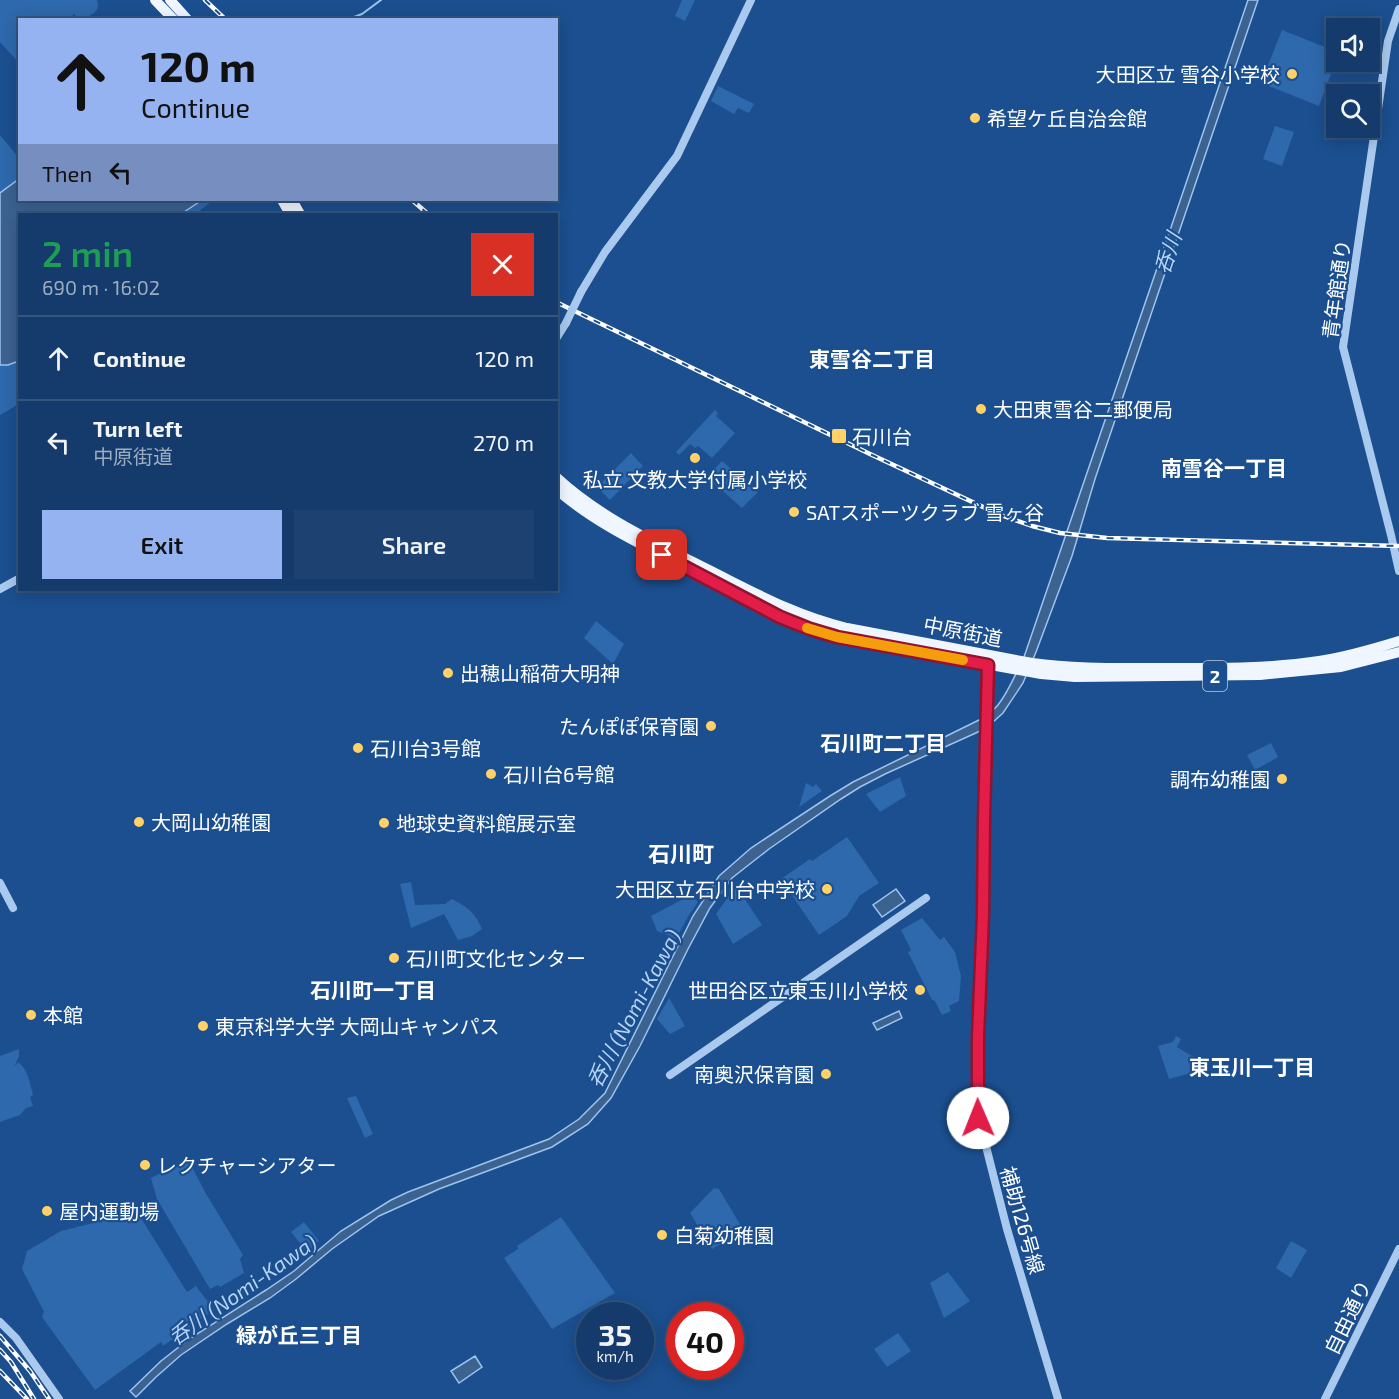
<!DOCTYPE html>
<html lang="en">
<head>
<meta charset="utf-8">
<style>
	:root { --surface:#143b6b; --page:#1d4271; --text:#f1f3f6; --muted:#9dadc1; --line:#33557e; --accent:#95b2f1 }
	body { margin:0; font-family:"Exo 2","Noto Sans JP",sans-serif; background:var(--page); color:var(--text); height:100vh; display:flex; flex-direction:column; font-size:22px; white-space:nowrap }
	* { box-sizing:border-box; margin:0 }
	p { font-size:20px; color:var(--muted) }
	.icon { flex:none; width:33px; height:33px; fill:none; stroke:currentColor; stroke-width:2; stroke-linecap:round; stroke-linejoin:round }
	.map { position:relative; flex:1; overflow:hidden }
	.sheet { position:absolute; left:18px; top:213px; width:540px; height:378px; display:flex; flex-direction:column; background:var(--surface); border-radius:0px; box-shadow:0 3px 15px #0003,0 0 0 2px var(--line) }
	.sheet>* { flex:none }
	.banner { position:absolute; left:18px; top:18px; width:540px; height:183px; border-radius:0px; box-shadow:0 3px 15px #0003,0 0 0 2px var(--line); background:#95b2f1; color:#111; overflow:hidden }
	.tools { position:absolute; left:1326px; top:18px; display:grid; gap:12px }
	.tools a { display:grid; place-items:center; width:54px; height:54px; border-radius:0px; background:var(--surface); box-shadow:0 3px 15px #0003,0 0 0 2px var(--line); font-size:30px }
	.speed { position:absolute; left:576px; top:1302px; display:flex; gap:12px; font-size:30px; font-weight:700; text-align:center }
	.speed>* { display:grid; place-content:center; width:78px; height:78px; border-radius:50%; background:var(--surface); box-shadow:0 3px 15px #0003,0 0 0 2px var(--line); line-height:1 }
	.speed small { font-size:15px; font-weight:400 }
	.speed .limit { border:9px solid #d22; background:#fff; color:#111 }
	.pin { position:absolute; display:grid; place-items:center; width:51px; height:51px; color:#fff; margin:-26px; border-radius:12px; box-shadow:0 3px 9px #0006 }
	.me { position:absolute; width:66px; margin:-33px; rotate:359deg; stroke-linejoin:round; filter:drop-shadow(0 0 4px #0008) }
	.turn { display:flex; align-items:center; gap:21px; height:126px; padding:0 24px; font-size:27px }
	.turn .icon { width:78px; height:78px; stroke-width:2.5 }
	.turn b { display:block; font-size:42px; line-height:51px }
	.then { display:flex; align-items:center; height:57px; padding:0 24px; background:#0003; gap:12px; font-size:22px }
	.round { display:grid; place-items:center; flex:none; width:63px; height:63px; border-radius:0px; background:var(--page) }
	.overview { display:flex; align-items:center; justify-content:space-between; height:102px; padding:0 24px }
	h1 { font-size:36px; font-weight:600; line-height:45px; color:#1e9e55 }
	.cta { display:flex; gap:12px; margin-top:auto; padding:12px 24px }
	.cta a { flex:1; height:69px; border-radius:0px; background:var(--accent); color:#111; font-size:24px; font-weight:600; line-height:69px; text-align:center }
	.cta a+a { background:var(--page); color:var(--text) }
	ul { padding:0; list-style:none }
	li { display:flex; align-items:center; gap:18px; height:84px; padding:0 24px; border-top:2px solid var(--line) }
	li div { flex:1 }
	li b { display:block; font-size:22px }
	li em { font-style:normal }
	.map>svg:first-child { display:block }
	.green { fill:#2e69ad }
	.water { fill:#3c6290; stroke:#9cc4f0; stroke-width:1.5 }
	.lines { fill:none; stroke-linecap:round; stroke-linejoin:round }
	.stream { stroke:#9cc4f0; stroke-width:2 }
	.tertiary { stroke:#a9c9ee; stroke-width:8 }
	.primary { stroke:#f0f6ff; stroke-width:10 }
	.rail-casing { stroke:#fff; stroke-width:4.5 }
	.rail { stroke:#1b4f8f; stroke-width:2; stroke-dasharray:7; stroke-linecap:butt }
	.tertiary-bridge { stroke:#a9c9ee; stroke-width:8 }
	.route-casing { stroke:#92132f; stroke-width:15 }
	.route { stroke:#e11d48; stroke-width:10 }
	.slow { stroke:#f59e0b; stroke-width:10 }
	.poi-dot { fill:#ffd166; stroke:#1b4f8f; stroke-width:2 }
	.labels { text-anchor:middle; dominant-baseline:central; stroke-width:4.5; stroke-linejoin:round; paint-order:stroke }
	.shield { fill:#1b4f8f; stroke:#bbcadd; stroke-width:1.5 }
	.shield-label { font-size:18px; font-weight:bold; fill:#fff }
	.poi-label { font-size:20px; fill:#fff; stroke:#1b4f8f; text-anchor:start }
	.street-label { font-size:20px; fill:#fff; stroke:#1b4f8f }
	.water-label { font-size:21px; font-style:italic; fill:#b5d3f5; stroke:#1b4f8f }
	.neighbourhood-label { font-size:21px; font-weight:bold; fill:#fff; stroke:#1b4f8f }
	.quarter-label { font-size:22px; font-weight:bold; fill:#fff; stroke:#1b4f8f }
</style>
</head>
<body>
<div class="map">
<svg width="1399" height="1399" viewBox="0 0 1399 1399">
	<rect width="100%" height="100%" fill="#1b4f8f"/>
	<!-- green -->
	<path class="green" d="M0,0H97C100,9 96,12 88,17L91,18V19H76L77,17L74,14L69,19L20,20L19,63L0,42Z
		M682,0H695L685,21L675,16Z
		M1282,30L1330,49L1336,61L1319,106L1261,83Z
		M718,86L754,104L749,113L738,108L734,114L711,101Z
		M1275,126L1294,132L1282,166L1263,159Z
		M0,135L19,158L20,200H214L195,214H20L19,404L0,415Z
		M715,410L718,413L716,416L735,433L712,458L698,446L695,448L690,444L679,455L676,452Z
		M631,453L643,466L610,500L597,487Z
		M722,461L758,492L742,508L707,477Z
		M596,621L624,644L613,664L584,638Z
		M1271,743L1278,757L1255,770L1247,755Z
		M900,777L906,796L880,812L866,794Z
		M806,783L813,787L816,784L822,791L799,807Z
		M847,837L879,883L859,896L847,916L819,935L781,879L810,859L812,861Z
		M411,882L415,905L445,904L452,899C467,907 475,912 482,929L472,936L458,940L444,914L411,928L400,884Z
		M736,886L762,925L733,944L716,914Z
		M691,895L698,902L689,915L676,939L657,931L651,916Z
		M922,918L940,940L944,937L955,952L961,976L959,1001L949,1006L951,1011L942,1015L935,1001L932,1000L908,952L911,950L901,930Z
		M669,998L685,1026L670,1034L657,1019Z
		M1176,1036L1181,1039L1177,1047L1200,1061L1195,1072L1169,1079L1158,1046L1173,1042Z
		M19,1049V1056L15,1065H16L18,1062C28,1069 30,1084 33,1095L30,1097L33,1106L26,1108L20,1115L0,1122V1056Z
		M356,1096L373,1134L365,1138L347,1098Z
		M188,1159L205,1192L243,1255L240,1259L244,1273L220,1287L218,1285L210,1289L157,1199L151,1178Z
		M714,1188L719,1189L744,1231L712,1249L690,1213Z
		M130,1209L136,1210L187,1292L196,1286L214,1310L163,1346L161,1342L95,1390L42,1317L44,1312L22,1269L27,1251L61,1231L97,1222Z
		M561,1217L615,1293L552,1329L504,1258L518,1249L517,1246Z
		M304,1222L319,1241L307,1252L291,1232Z
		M1291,1241L1307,1250L1291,1278L1276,1268Z
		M948,1272L970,1301L944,1318L930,1283Z
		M898,1333L911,1351L887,1367L874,1349Z"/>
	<!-- water -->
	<path class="water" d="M1248,0H1258L1095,479L1072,556L1036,652L1023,683L1003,713L992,723L978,732L885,774L860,787L841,799L769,849L732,878L710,908L688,949L640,1046L611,1098L588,1124L552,1147L439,1189L379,1216L332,1249L296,1279L270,1298L227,1324L181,1355L156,1377L136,1397L130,1391L161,1361L189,1339L266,1290L294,1271L341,1231L391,1200L408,1192L549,1139L579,1119L605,1093L693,916L719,876L751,848L830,796L853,782L979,720C986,716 993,711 998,705C1009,691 1016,673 1024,657L1180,201Z
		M19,179L20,200H202L181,214H20L19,361L8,365H0V193Z
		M896,889L905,901L882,917L873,905Z
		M899,1011L902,1018L877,1030L873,1023Z
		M475,1356L482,1367L459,1383L451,1371Z"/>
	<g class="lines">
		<!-- stream -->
		<path class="stream" d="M346,20L362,14L381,0"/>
		<!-- tertiary -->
		<path class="tertiary" d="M1399,9L1388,41L1343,347L1391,535L1399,571
			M581,292L605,252L677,156L751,0
			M556,339L566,323
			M0,589L20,578
			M989,661L986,731L983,914L978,1037L977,1111L1007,1229L1058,1399
			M0,883L13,908
			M670,1075L926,898
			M0,1322L16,1338L59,1399
			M1325,1399L1399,1249"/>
		<!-- primary -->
		<path class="primary" d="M155,0L174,20
			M170,0L188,20
			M282,200L290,214
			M292,200L300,214
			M556,477C600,518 656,543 709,570C755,593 796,616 847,628L1032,663C1074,669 1117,668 1159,668C1213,668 1267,669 1319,661C1346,657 1373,649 1399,641
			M556,489C597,525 647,547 695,572C741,596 786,624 837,637L1013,669L1041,674L1075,677L1260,675L1341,667L1399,652"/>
		<!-- rail casing -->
		<g class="rail-casing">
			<path id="rail" d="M205,0L226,20
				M412,200L428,214
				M556,302L870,454L998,514L1032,526L1060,533L1107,538L1399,546
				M0,1336L30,1371L49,1399
				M0,1350L11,1362L34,1399
				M0,1371L27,1399"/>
		</g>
		<!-- rail -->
		<use href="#rail" class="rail"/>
		<!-- tertiary-bridge -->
		<path class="tertiary-bridge" d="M566,323L581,292"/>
	</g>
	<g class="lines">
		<!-- route casing -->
		<g class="route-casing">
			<path id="route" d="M662,555L780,617L810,629L837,637L988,665L984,819L983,914L978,1037V1118"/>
		</g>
		<!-- route -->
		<use href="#route" class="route"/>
		<!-- slow -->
		<path class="slow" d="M807,628L837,637L963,660"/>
	</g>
	<!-- markers -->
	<g class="poi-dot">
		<circle cx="1292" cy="74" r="6"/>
		<circle cx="975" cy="118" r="6"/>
		<circle cx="981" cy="409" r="6"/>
		<rect x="831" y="428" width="16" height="16" rx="3"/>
		<circle cx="695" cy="458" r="6"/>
		<circle cx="794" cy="512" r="6"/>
		<circle cx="448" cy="673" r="6"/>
		<circle cx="711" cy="726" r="6"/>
		<circle cx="358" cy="748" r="6"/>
		<circle cx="491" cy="774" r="6"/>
		<circle cx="1282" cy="779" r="6"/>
		<circle cx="139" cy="822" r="6"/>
		<circle cx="384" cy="823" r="6"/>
		<circle cx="827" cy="889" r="6"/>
		<circle cx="394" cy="958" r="6"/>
		<circle cx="920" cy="990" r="6"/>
		<circle cx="31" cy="1015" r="6"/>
		<circle cx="203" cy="1026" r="6"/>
		<circle cx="826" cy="1074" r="6"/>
		<circle cx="145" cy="1165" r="6"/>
		<circle cx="47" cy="1211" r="6"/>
		<circle cx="662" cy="1235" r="6"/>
	</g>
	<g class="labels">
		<!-- shield labels -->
		<rect class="shield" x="1203" y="661" width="24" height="30" rx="4.5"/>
		<g class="shield-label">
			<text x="1215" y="676">2</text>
		</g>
		<!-- poi labels -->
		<g class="poi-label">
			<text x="1280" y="74" text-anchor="end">大田区立 雪谷小学校</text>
			<text x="987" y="118">希望ケ丘自治会館</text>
			<text x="993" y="409">大田東雪谷二郵便局</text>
			<text x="852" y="436">石川台</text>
			<text x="695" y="479" text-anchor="middle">私立 文教大学付属小学校</text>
			<text x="806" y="512">SATスポーツクラブ 雪ヶ谷</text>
			<text x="460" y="673">出穂山稲荷大明神</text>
			<text x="699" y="726" text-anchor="end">たんぽぽ保育園</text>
			<text x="370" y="748">石川台3号館</text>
			<text x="503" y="774">石川台6号館</text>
			<text x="1270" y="779" text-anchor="end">調布幼稚園</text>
			<text x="151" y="822">大岡山幼稚園</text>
			<text x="396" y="823">地球史資料館展示室</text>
			<text x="815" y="889" text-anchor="end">大田区立石川台中学校</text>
			<text x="406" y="958">石川町文化センター</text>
			<text x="908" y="990" text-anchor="end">世田谷区立東玉川小学校</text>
			<text x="43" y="1015">本館</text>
			<text x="215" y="1026">東京科学大学 大岡山キャンパス</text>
			<text x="814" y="1074" text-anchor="end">南奥沢保育園</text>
			<text x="157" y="1165">レクチャーシアター</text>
			<text x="59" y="1211">屋内運動場</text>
			<text x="674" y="1235">白菊幼稚園</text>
		</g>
		<!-- street labels -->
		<g class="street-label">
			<text transform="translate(1336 289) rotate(-82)">青年館通り</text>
			<text transform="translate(963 631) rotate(11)">中原街道</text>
			<text transform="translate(1023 1220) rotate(74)">補助126号線</text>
			<text transform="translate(1347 1317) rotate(-64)">自由通り</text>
		</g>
		<!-- water labels -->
		<g class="water-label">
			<text transform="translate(1167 253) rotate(-71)">呑川</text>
			<text transform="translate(633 1008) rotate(-62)">呑川 (Nomi-Kawa)</text>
			<text transform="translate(242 1289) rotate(-35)">呑川 (Nomi-Kawa)</text>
		</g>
		<!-- neighbourhood labels -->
		<g class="neighbourhood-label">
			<text x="872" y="358">東雪谷二丁目</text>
			<text x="1224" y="467">南雪谷一丁目</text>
			<text x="883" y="742">石川町二丁目</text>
			<text x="373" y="989">石川町一丁目</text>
			<text x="1252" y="1066">東玉川一丁目</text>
			<text x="299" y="1334">緑が丘三丁目</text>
		</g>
		<!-- quarter labels -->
		<g class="quarter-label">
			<text x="681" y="853">石川町</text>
		</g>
	</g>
</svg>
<div class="tools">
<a><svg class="icon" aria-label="sound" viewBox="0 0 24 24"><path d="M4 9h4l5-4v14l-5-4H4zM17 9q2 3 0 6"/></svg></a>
<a><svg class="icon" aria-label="search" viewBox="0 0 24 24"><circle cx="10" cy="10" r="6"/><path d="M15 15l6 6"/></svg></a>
</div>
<div class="speed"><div>35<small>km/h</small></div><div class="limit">40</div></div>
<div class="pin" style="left:662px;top:555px;background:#d93025"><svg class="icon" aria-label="arrive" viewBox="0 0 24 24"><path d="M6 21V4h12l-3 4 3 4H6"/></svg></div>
<svg class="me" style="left:978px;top:1118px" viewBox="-20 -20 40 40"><circle r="19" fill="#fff"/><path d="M0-13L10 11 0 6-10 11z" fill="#e11d48"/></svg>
<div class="banner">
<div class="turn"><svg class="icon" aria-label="ahead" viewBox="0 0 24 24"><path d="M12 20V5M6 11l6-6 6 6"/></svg><div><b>120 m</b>Continue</div></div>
<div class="then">Then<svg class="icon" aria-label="left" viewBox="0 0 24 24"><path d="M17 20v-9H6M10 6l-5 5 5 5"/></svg></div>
</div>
<section class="sheet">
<div class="overview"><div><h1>2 min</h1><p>690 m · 16:02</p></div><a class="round" style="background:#d93025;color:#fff"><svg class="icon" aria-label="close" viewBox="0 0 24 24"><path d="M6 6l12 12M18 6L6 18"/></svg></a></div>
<ul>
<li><svg class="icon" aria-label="ahead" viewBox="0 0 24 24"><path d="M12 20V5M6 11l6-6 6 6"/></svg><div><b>Continue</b></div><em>120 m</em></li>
<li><svg class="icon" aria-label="left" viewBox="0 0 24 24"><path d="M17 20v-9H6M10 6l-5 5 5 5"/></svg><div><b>Turn left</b><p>中原街道</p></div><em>270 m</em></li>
</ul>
<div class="cta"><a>Exit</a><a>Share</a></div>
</section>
</div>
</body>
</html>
